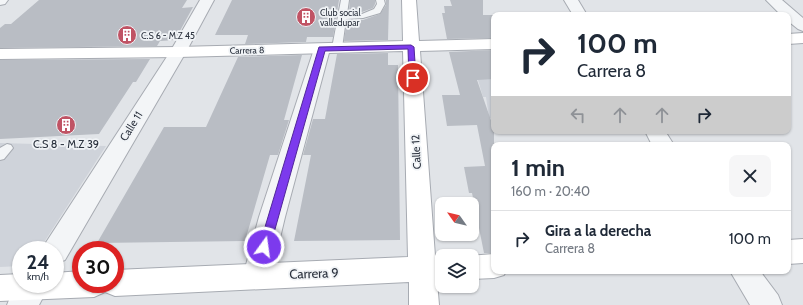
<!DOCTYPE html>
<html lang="es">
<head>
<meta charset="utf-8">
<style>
	:root { --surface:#fff; --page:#f6f6f7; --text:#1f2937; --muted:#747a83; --line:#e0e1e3 }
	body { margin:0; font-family:Cabin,sans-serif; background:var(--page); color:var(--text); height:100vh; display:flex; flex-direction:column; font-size:15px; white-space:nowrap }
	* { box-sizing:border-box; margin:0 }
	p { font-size:13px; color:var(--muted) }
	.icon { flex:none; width:22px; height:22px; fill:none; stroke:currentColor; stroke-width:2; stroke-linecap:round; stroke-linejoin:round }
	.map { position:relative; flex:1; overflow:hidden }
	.side { position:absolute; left:491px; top:142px; width:300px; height:132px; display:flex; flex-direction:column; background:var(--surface); border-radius:8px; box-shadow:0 1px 3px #0004 }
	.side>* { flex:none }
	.guide { position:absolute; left:491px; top:12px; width:300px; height:122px; border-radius:8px; box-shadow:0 1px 3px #0004; background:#fff; color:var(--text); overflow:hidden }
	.needle { width:26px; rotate:304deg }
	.buttons { position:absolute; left:435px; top:197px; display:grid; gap:8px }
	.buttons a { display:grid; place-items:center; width:44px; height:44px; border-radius:8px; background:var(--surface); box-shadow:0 1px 3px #0004; font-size:20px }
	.speed { position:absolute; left:12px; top:241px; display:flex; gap:8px; font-size:20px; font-weight:700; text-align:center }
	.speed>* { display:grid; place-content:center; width:52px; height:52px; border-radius:50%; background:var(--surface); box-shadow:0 1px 3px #0004; line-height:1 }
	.speed small { font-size:10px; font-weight:400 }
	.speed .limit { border:6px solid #d22; background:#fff; color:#111 }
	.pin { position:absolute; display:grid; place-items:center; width:34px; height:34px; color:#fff; margin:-17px; border:2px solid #fff; border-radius:50%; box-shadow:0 1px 4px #0007 }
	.me { position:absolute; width:44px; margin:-22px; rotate:14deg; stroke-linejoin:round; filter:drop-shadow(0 0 3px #0008) }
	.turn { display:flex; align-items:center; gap:14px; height:84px; padding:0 20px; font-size:18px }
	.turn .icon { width:52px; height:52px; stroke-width:2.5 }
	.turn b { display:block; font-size:28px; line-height:34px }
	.lanes { display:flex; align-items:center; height:38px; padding:0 20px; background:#0003; justify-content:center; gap:20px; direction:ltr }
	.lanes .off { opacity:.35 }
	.round { display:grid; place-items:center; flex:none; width:42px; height:42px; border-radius:8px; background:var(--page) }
	.head { display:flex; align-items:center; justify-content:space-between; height:68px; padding:0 20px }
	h1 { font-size:24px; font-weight:700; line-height:30px }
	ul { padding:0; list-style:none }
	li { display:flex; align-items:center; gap:12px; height:56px; padding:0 20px; border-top:1px solid var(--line) }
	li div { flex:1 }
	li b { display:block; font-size:15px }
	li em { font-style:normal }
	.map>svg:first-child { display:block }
	.built { fill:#cfd3da }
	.building { fill:#b9bdc4 }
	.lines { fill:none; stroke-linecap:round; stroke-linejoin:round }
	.lane-casing { stroke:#a7abb2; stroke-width:2 }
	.street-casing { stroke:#a7abb2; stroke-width:2 }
	.secondary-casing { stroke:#a7abb2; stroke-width:2 }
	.lane { fill:#f3f5f7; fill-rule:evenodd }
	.street { fill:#f3f5f7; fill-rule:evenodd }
	.secondary { fill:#fff; fill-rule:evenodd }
	.route { fill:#7c3aed; stroke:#51269a }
	.labels { text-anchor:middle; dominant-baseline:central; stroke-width:3.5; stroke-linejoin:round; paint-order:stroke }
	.far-poi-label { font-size:9px; fill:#2b323e; stroke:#f0f3f6; text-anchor:start }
	.far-street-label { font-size:9px; fill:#2b323e; stroke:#f0f3f6 }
	.street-label { font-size:11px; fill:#2b323e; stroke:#f0f3f6 }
	.poi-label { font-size:11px; fill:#2b323e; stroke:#f0f3f6 }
	.near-street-label { font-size:13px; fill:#2b323e; stroke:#f0f3f6 }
</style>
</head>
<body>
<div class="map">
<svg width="803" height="305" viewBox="0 0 803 305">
	<rect width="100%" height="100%" fill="#e1e4e8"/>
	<!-- built -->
	<path class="built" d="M494,55V118H489L486,97H483L471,56Z
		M0,143L106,146L39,250H21V266L0,267Z"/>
	<!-- building -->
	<path class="building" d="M39,0H187L182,8L193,7L175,40L160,41L157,46L0,48V28L5,24H11Z
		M232,0H339L333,37H307L306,42L245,44L248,35H215Z
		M350,0H375V4L373,8L362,12H349Z
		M386,0H389L388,40L344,41L347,20H363L380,14L386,5Z
		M450,0H483V15H494V38L447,39L442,13H445L444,6H452Z
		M494,50V79L477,80L494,129V253H484L472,193H469L464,167L485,166L477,125L447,126L442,95H460L449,52Z
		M388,53V65H398L400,240L294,241L311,155H303L313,119H325L337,54Z
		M302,55L284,120H289L278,155H270L245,241L97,243L164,127H206L238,57Z
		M150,59L136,82H133L99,134L0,139V60Z"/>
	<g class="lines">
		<!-- lane casing -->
		<g class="lane-casing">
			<path id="lane" d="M341,0H349L347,14H362L374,9L377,4L376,0H384L385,4L380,13L363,18L346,19L342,48L337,51L332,48Z
				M7,144L11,145L13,148L4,159L0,160V148Z"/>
		</g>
		<!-- street casing -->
		<g class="street-casing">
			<path id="street" d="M0,0H8L5,4L0,5Z
				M200,0H214L186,52L65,260L55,264V250H42L45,244L170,52Z
				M564,0H578L587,15H573Z
				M766,0H782L803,18V31L798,29L788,21V15H781Z
				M322,44L328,45L330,49L285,217L271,276L267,285L257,289L247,285L243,276L259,217L314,49L316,45Z
				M645,131H665L674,145H652Z
				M730,271H760L778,295L782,305H750Z
				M21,282V284H50L39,305H7L11,295Z"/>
		</g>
		<!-- secondary casing -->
		<g class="secondary-casing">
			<path id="secondary" d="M402,0H416L419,41L494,39V49L420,51L435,256H443L442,280L437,281L439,305H409V282L115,296L105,292L94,297L0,301V275L21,274V284H55V273L81,271V284H115V270L408,257L403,51L178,57L0,59V49L178,47L403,41Z
				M803,33V43L788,44V34Z
				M803,239V263L788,264V240Z
				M494,254V271H506L504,275L494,278L472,279V256H468Z"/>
		</g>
		<!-- lane -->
		<use href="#lane" class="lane"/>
		<!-- street -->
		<use href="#street" class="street"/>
		<!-- secondary -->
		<use href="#secondary" class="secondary"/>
	</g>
	<!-- route -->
	<path class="route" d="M411,45L414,47L416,78L413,81L409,78L408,49L325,51L270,247L268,250L264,251L260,250L259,247L319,47Z"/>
	<!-- icons -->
	<defs>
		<g id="building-disc" transform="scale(1)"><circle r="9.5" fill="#c05364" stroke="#f0f3f6"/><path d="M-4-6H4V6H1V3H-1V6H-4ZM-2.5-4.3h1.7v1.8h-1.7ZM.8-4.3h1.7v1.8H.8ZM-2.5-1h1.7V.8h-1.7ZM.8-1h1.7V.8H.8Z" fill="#fff"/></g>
	</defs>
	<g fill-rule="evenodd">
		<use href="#building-disc" x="306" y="17"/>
		<use href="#building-disc" x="127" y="35"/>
		<use href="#building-disc" x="66" y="125"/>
	</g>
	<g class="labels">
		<!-- far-poi labels -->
		<g class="far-poi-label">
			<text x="320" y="12">Club social<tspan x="320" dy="10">valledupar</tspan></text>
			<text x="141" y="35">C.S 6 - M.Z 45</text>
		</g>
		<!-- far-street labels -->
		<g class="far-street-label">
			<text transform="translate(247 50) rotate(-1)">Carrera 8</text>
		</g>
		<!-- street labels -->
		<g class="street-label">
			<text transform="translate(131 126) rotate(-58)">Calle 11</text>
			<text transform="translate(416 152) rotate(-93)">Calle 12</text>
		</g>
		<!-- poi labels -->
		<g class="poi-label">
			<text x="66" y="144">C.S 8 - M.Z 39</text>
		</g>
		<!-- near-street labels -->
		<g class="near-street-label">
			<text transform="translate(314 273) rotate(-2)">Carrera 9</text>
		</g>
	</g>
</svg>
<div class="buttons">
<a><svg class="needle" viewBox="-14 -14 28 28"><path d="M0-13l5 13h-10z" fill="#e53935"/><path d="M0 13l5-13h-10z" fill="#747a83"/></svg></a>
<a><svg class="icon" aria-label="layers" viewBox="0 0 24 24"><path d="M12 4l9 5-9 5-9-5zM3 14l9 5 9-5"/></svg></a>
</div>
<div class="speed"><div>24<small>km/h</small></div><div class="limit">30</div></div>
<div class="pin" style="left:413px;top:78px;background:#d93025"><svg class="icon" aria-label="arrive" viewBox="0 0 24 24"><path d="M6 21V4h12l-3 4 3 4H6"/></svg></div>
<svg class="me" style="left:264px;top:247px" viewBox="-20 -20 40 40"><circle r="17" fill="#7c3aed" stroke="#fff" stroke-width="3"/><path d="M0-11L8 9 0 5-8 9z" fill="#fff"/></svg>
<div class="guide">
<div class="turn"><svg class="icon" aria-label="right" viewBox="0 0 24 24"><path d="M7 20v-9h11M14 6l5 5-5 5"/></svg><div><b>100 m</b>Carrera 8</div></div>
<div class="lanes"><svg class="icon off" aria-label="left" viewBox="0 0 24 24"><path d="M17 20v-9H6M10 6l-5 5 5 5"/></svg><svg class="icon off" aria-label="ahead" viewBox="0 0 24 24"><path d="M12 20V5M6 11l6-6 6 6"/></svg><svg class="icon off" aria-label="ahead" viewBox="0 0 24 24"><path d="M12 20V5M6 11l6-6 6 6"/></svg><svg class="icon" aria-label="right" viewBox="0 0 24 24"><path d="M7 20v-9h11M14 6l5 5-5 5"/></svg></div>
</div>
<section class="side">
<div class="head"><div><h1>1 min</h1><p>160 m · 20:40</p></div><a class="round"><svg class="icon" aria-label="close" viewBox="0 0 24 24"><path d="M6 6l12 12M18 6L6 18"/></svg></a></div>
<ul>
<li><svg class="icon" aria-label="right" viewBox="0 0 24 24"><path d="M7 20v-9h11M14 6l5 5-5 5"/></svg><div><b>Gira a la derecha</b><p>Carrera 8</p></div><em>100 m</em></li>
</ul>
</section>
</div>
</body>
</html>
